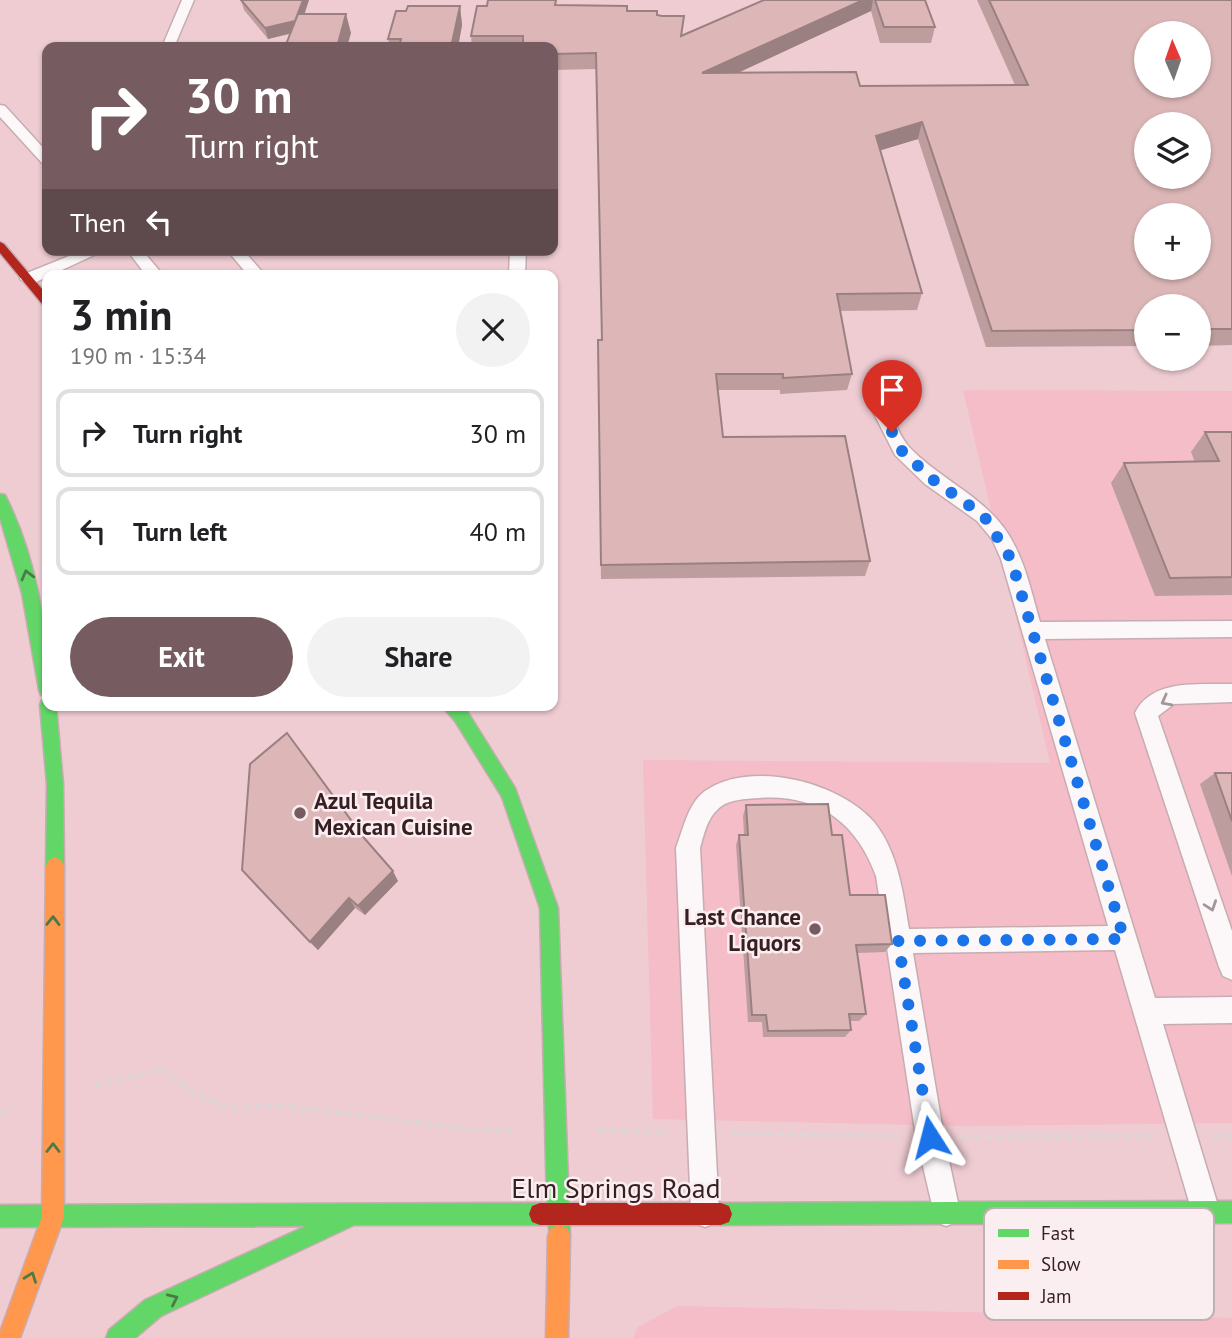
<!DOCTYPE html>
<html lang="en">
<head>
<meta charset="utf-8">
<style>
	:root { --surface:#fff; --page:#f2f2f2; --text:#202124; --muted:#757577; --line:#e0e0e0; --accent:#765c60 }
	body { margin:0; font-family:"PT Sans",sans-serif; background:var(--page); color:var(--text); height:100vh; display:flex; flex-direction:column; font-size:26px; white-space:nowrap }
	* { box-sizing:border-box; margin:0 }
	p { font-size:23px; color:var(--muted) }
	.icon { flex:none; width:38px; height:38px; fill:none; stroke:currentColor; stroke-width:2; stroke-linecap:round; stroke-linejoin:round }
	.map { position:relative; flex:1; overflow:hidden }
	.details { position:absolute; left:42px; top:270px; width:516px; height:441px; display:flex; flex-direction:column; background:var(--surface); border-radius:14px; box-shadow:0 2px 5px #0004 }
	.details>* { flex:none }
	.hud { position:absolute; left:42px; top:42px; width:516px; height:214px; border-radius:14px; box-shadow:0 2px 5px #0004; background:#765c60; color:#fff; overflow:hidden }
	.needle { width:46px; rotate:358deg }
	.buttons { position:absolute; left:1134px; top:21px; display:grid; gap:14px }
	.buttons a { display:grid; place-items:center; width:77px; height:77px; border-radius:50%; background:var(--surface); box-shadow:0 2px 5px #0004; font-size:35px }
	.pin { position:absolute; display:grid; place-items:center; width:60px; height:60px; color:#fff; margin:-72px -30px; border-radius:50% 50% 50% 0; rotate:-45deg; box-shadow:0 0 7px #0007 }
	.pin .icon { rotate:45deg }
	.me { position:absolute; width:77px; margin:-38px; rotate:351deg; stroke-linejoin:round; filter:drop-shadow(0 0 5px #0008) }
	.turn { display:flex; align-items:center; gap:24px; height:147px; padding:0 28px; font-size:32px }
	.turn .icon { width:91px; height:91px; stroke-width:2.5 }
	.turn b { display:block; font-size:49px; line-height:60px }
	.then { display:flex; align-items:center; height:66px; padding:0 28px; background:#0003; gap:14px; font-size:26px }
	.round { display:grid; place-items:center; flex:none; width:74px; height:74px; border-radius:37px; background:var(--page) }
	.overview { display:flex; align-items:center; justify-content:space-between; height:119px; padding:0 28px }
	h1 { font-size:42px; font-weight:700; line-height:52px }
	.action { display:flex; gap:14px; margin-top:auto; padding:14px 28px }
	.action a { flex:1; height:80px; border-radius:42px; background:var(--accent); color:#fff; font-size:28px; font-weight:700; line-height:80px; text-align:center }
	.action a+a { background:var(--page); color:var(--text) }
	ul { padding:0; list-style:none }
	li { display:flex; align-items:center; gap:21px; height:88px; margin:0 14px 10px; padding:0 14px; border:4px solid var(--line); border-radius:14px }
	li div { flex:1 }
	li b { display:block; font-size:26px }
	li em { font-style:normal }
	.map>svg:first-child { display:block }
	.built { fill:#f4bdc7 }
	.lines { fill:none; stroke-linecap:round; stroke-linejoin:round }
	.lane-casing { stroke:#c7acb1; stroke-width:3 }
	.fast-casing { stroke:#c7acb1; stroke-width:3 }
	.slow-casing { stroke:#c7acb1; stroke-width:3 }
	.jam-casing { stroke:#c7acb1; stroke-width:3 }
	.path { stroke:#dfd4d6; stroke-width:5; stroke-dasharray:7 4.5; stroke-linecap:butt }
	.lane { fill:#fcf7f8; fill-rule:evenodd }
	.fast { fill:#63d668; fill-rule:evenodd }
	.slow { fill:#ff974d; fill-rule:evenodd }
	.jam { fill:#b3261e; fill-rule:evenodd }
	.wall { fill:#be9d9e }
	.shaded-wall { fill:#9b8081 }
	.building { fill:#ddb7b8; stroke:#9b8081; stroke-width:2; fill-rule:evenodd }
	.oneway { stroke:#4c7a46 }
	.oneway2 { stroke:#a39698 }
	.route { stroke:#1a73e8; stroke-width:12; stroke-dasharray:0 21.6 }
	.poi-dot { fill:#765c60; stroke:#fbeef0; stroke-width:2.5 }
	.labels { text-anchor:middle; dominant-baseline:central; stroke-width:5; stroke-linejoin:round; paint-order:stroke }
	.poi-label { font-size:23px; font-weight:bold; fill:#361f23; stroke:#fbeef0; text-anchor:start }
	.near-street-label { font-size:28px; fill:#361f23; stroke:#fbeef0 }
	.key { fill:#fbeef0; stroke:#c0b0b2; stroke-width:2 }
	.key-label { font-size:19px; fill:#361f23 }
</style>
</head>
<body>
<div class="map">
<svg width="1232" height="1338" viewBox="0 0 1232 1338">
	<rect width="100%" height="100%" fill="#eeccd2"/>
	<!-- built -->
	<path class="built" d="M963,390L1232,391V1123L965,1126L653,1119L643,760L1050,763Z
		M677,1306L1232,1318V1338H633L638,1327Z"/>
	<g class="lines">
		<!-- lane casing -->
		<g class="lane-casing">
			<path id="lane" d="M182,0H194L174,47H162Z
				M0,105L5,106L47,152V164L42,163L0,117Z
				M84,250H105L34,283L28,284L20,279L22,275Z
				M127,250H142L163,275H146Z
				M227,250H243L265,275H248Z
				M510,250H526L525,275H509Z
				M874,390L880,392C890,409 897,434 910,448C939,478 980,495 1004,528C1024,555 1031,591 1040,622L1232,621V637L1045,639L1155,998L1232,997V1023L1163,1024L1220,1212L1216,1222L1206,1226L1196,1222L1192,1212L1115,950L913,953L944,1137L960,1212L956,1222L946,1226L936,1222L916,1137L876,876C856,822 818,794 759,798C746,799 728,799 718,809C707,819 704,834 700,848L719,1213L715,1223L705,1227L695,1223L691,1213L676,848C683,830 688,803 705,791C750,759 840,782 874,822C898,852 903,892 909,929L1108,926L1001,559L992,539L977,521L925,484L895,455L865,396Z
				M1232,684V702L1174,704L1158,716L1232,931V980L1223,976L1219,967L1135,713C1152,678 1200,685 1232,684Z"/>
		</g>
		<!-- fast casing -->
		<g class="fast-casing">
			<path id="fast" d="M0,494L5,495C35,554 50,632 47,697L41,695L39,690L22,593L0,518Z
				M47,698V705H56L63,784L64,866L61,872L55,875L49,872L46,866L47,784L40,705L42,700Z
				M441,705H460L467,711L515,788L558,908L570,1236L567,1244L559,1247L551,1244L548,1221L540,1225H354L161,1316L135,1338H106L109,1330L145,1300L306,1226L0,1227V1205L540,1203L547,1206L540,908L502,797L455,721Z
				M1232,1201V1223L721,1225L713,1222L710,1214L713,1206L721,1203Z"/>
		</g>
		<!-- slow casing -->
		<g class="slow-casing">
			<path id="slow" d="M55,857L61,860L64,866V1217L20,1338H0V1332L42,1217L46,866L49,860Z
				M559,1225L567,1228L570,1236L568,1338H546L548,1236L551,1228Z"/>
		</g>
		<!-- jam casing -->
		<g class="jam-casing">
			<path id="jam" d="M0,242L4,244L47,295V306L43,305L0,253Z
				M540,1203H721L729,1206L732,1214L729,1222L721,1225H540L532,1222L529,1214L532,1206Z"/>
		</g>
		<!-- path -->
		<path class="path" d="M95,1086L161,1069L193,1093L229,1108L287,1106L478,1130H516
			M0,1114L13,1110
			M598,1130L670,1132
			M731,1133L897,1136
			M1214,1136H1232
			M962,1137L1153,1136"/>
		<!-- lane -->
		<use href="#lane" class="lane"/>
		<!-- fast -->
		<use href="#fast" class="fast"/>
		<!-- slow -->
		<use href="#slow" class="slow"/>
		<!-- jam -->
		<use href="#jam" class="jam"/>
	</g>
	<!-- wall -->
	<path class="wall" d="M241,0L304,14L351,33L290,34L268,39L244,10Z
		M764,0H925L935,27L931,43H880L871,11L737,73L860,86L1015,85L977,0H1232V345L1199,346V306H1146V346L986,347L918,139L880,150L922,293L917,310L840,311L852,374L847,390L780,394V390H718L723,437L870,561L865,576L601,579L598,340H602L596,69L553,70V47H472L471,36L557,5L627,11L657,15L682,36Z
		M460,6L462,25L458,47H390L388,39L406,11Z
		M1205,432H1232V595L1155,596L1111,483L1124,463L1195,462L1191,452Z
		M1215,773H1232V876L1200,784Z
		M746,805L832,835L850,895L892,944L885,952L857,953L866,1014L859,1021H850L851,1030L845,1037H763L762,1022H748L736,845L739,835H744L743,816Z
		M365,839L398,881L365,915L355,908L318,950L242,870Z"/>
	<!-- shaded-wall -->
	<path class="shaded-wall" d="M303,0H309L299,31L268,39L265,28Z
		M863,0H873L871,11L701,90L702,73Z
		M460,6L462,25L458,47H451Z
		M346,14L351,33L347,47H337Z
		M922,122L918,139L872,153L876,136Z
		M393,871L398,881L365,915L358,906Z
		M349,898L355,908L318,950L310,942Z"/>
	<!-- building -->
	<path class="building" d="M241,0H303L295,21L265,28Z
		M488,0H556L555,5L627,6V11H657V15L662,16H684L681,36L764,0H863L702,73L856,72L860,86L1028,85L989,0H1232V329H1199V306H1146V330L992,331L922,122L876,136L922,293L837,294L852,374L783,378V374H716L723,437L845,436L870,561L601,565L598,340H602L596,53L553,54V47H523V36H471L477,6H487ZM1146,33H1199V86H1146ZM1146,124H1199V177H1146ZM1146,215H1199V268H1146Z
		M875,0H925L935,27H884Z
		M408,6H460L451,47H399L401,39H388L396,11H406Z
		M298,14H346L337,47H285Z
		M1205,432H1232V577L1170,578L1124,463L1219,461Z
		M287,733L365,839L393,871L358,906L349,898L310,942L242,870L250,764Z
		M1215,773H1232V821Z
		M828,804L832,835H842L850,895H885L892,944L856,945L866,1014H849L851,1030L768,1031L766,1015H752L739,835H748L746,805Z"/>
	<!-- one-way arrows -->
	<defs><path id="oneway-chevron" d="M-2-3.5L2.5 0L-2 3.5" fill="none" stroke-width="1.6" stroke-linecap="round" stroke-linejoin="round" transform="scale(1.75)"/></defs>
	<g class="oneway">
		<use href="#oneway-chevron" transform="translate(27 575) rotate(-105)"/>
		<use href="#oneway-chevron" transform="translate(53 921) rotate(-89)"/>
		<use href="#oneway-chevron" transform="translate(53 1148) rotate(-90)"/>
		<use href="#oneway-chevron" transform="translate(31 1277) rotate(-70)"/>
		<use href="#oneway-chevron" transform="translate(173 1299) rotate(-25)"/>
	</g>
	<g class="oneway2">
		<use href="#oneway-chevron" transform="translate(1166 701) rotate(152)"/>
		<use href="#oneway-chevron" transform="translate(1211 906) rotate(71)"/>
	</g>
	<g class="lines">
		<!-- route -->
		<path class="route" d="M892,432L901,450L932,479L984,516L1011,559L1124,939L898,941L930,1137"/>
	</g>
	<!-- markers -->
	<g class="poi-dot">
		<circle cx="300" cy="813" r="7"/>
		<circle cx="815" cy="929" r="7"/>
	</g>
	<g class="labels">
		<!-- poi labels -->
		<g class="poi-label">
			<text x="314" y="800">Azul Tequila<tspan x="314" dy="26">Mexican Cuisine</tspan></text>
			<text x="801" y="916" text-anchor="end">Last Chance<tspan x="801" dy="26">Liquors</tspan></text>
		</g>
		<!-- near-street labels -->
		<g class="near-street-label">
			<text x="616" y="1187">Elm Springs Road</text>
		</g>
	</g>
	<!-- legend -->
	<rect x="984" y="1208" width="230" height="112" rx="10" class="key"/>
	<rect x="998" y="1229" width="31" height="8" fill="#63d668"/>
	<rect x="998" y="1260" width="31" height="9" fill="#ff974d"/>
	<rect x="998" y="1292" width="31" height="8" fill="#b3261e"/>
	<g class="key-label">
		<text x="1041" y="1240">Fast</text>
		<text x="1041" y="1271">Slow</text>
		<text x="1041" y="1303">Jam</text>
	</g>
</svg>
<div class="buttons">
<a><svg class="needle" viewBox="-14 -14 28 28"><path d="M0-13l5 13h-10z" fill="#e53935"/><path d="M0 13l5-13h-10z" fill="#757577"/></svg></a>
<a><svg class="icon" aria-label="layers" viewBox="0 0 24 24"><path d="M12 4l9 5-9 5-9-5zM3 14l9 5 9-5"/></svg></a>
<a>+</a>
<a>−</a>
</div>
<div class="pin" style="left:892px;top:432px;background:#d93025"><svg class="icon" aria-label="arrive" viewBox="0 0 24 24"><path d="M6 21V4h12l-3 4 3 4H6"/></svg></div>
<svg class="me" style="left:930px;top:1137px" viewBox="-20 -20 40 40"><path d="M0-17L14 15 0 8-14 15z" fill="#1a73e8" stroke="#fff" stroke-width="4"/></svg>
<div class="hud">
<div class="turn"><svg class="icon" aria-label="right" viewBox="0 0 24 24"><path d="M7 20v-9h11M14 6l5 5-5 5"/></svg><div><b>30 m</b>Turn right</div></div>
<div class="then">Then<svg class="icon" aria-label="left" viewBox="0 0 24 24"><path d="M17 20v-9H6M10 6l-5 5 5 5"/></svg></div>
</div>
<section class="details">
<div class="overview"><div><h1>3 min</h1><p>190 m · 15:34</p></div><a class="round"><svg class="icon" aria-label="close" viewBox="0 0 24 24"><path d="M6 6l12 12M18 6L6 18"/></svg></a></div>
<ul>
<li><svg class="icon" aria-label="right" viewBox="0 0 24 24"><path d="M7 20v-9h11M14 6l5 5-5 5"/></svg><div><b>Turn right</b></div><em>30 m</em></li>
<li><svg class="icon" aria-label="left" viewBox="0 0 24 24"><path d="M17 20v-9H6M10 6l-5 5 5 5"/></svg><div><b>Turn left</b></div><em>40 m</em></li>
</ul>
<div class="action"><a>Exit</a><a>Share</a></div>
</section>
</div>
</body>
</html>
